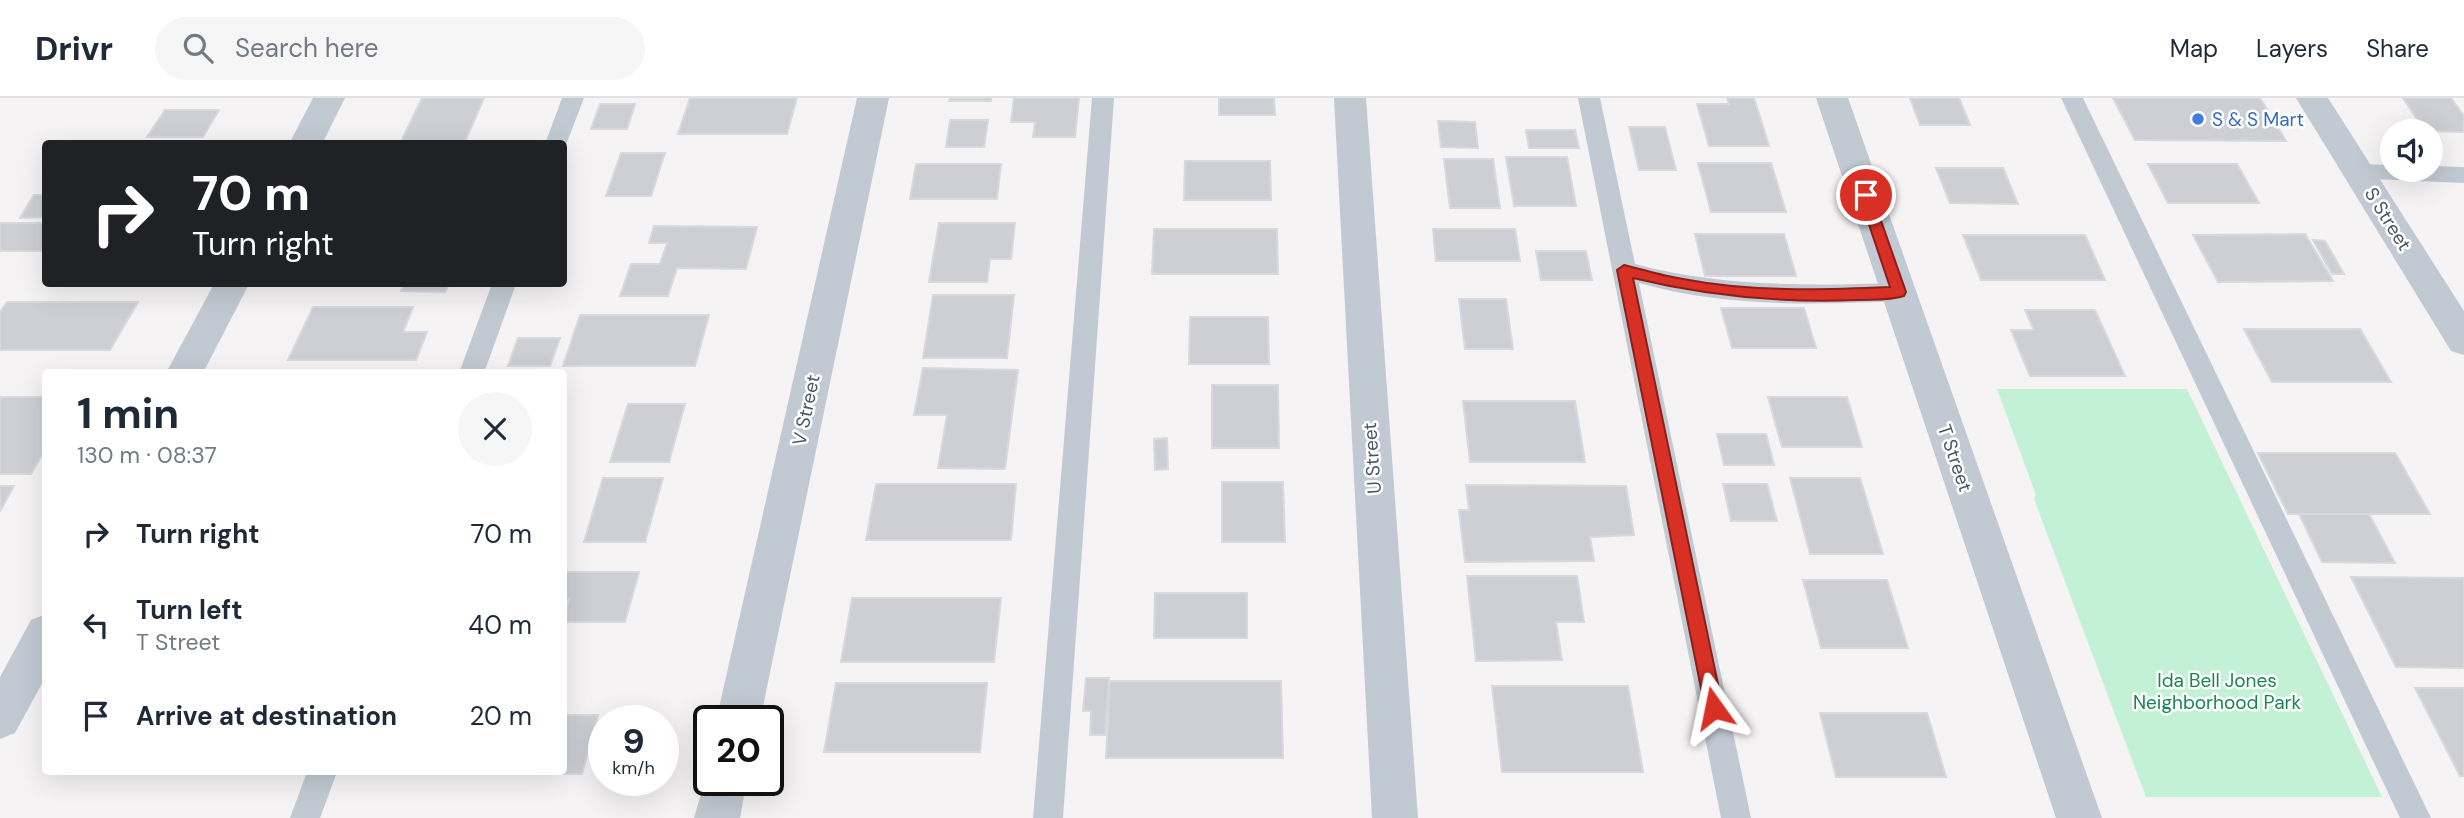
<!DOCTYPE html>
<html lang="en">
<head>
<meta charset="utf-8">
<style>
	:root { --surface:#fff; --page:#f6f6f7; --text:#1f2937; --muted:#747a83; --line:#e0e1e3 }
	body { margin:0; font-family:"DM Sans",sans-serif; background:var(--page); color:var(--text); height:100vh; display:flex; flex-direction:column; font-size:26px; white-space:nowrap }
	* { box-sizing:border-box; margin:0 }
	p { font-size:23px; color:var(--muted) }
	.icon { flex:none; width:38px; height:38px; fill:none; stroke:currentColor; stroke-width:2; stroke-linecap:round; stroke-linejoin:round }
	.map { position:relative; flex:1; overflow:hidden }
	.drawer { position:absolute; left:42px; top:271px; width:525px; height:406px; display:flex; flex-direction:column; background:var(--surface); border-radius:7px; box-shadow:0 7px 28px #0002 }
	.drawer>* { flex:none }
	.guide { position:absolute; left:42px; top:42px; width:525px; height:147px; border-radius:7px; box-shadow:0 7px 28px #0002; background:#202124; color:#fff; overflow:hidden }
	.tools { position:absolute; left:2380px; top:21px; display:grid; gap:14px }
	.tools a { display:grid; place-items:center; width:63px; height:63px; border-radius:50%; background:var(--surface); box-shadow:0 7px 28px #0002; font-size:35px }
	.speed { position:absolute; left:588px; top:607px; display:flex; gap:14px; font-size:35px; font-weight:700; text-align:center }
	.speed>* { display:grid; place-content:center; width:91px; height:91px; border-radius:50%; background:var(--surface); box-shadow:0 7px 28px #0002; line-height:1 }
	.speed small { font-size:18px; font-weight:400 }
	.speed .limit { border:4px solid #111; border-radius:10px; background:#fff; color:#111 }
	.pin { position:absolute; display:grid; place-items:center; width:60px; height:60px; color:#fff; margin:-30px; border:4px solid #fff; border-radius:50%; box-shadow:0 2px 7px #0007 }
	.me { position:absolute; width:77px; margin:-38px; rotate:348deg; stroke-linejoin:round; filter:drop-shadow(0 0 5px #0008) }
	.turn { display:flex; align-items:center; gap:24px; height:147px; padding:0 35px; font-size:32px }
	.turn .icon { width:91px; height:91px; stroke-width:2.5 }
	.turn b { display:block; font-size:49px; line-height:60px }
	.round { display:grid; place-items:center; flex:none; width:74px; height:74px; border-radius:37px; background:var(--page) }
	.overview { display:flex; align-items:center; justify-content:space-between; height:119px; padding:0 35px }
	h1 { font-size:42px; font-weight:700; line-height:52px }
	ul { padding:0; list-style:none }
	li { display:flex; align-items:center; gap:21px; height:91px; padding:0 35px }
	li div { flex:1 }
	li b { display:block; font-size:26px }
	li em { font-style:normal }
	header { display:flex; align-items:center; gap:42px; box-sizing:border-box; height:98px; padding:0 35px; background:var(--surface); border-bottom:2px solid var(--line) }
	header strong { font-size:33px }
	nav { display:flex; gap:38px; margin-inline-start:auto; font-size:24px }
	.search { width:490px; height:63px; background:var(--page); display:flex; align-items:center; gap:18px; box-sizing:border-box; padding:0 24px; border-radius:38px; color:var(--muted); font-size:26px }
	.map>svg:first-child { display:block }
	.green { fill:#c3f1d5 }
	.building { fill:#cdcfd5; stroke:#d7d9de; stroke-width:2 }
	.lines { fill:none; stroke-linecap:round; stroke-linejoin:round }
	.service { fill:#c1cad2; fill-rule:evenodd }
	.minor { fill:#c1cad2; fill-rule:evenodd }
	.route { fill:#d93025; stroke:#8d1f18; stroke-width:2 }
	.shop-dot { fill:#3f7fe0; stroke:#fff; stroke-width:2.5 }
	.labels { text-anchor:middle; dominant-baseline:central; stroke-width:5; stroke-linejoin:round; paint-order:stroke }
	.shop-label { font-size:19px; fill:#366cbe; stroke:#fff; text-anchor:start }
	.street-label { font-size:19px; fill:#4a5661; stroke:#fff }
	.park-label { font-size:19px; fill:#17864f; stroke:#fff }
</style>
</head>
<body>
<header>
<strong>Drivr</strong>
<div class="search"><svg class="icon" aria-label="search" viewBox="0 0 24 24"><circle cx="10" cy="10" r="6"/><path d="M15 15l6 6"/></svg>Search here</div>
<nav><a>Map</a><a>Layers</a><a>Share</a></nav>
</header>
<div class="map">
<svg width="2464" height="720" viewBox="0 0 2464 720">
	<rect width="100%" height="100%" fill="#f5f3f3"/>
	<!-- green -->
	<path class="green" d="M1997,291H2187L2382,699H2146L2034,401L2036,397Z"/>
	<!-- building -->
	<path class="building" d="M422,0H484L464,46H400Z
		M690,0H797L787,36H678Z
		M950,0H991V3H949Z
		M1014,0H1079L1075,39H1033L1035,24H1011Z
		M1219,0H1274L1275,17H1219Z
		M1727,0H1754L1769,48H1709L1697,6H1729Z
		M1910,0H1959L1970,27H1920Z
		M2113,0H2260L2286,43L2135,42Z
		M2403,0H2451L2464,18V34L2425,33Z
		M600,6H635L627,31H591Z
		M165,12H219L203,39H147Z
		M950,22H988L984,49H946Z
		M1438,23L1475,24L1478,50L1441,49Z
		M1629,29H1665L1676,72H1639Z
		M1526,32H1575L1579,50H1529Z
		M621,55H665L651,98H606Z
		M1506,59H1567L1576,108H1514Z
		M1444,61H1493L1500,110H1450Z
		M1185,63H1270L1271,102H1184Z
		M1698,65H1771L1786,114H1711Z
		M916,66H1001L997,101H910Z
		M2148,66H2237L2259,105H2168Z
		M1936,70H2003L2018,106L1950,105Z
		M34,97H46V119L20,120Z
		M0,125H46V150L44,153H0Z
		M939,125H1015L1011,161H990L987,184H929Z
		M654,128L757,129L746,171L677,170L668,198H620L631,166H660L667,145H649Z
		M1154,131H1277L1278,176H1152Z
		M1433,131H1515L1520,163H1436Z
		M1695,136H1784L1796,178H1705Z
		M2305,136L2333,183L2218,184L2193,137Z
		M1963,137H2085L2105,182H1981Z
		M2313,142L2325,143L2344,176H2332Z
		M1536,153H1586L1592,182H1541Z
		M404,186H449L445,194L401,193Z
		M933,197H1014L1007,260H923Z
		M1459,201H1506L1513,251H1465Z
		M7,204H138L110,252H0V214Z
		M313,209H413L403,234H427L416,262H288Z
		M1721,210H1804L1816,250H1732Z
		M2025,212H2095L2125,278H2030L2011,232H2034Z
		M580,217H709L695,268H563Z
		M1190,219H1268L1269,266H1189Z
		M2244,231H2360L2391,284H2272Z
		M518,240H560L550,268H508Z
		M923,270L1018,272L1005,371L938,370L947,317H914Z
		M1212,287H1278L1279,350H1212Z
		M0,299H46V350L31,376H0Z
		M1768,299H1847L1862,349H1782Z
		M1463,303H1575L1585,364H1470Z
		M628,306H685L669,364H610Z
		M1717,336H1766L1774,367H1724Z
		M1167,340L1168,371L1155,372L1154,341Z
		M2258,355H2395L2430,416H2288Z
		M603,380H663L645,444H584Z
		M1790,380H1860L1883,456H1810Z
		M1222,384H1283L1285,444H1222Z
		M876,386H1016L1011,442H866Z
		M1723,386H1767L1777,423H1731Z
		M1466,387L1626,388L1634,437L1590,439L1594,463L1465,464L1459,412H1469Z
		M0,388H14L0,413Z
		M2299,416H2369L2395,465L2322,464Z
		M564,474H639L625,524H564L569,501H564Z
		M1467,478H1577L1584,524H1556L1562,562L1476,563Z
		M2351,479L2464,480V570L2396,569Z
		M1803,482H1887L1908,550H1821Z
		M1155,495H1247V540H1154Z
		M852,500H1001L994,564H841Z
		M1086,580H1109L1105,637H1090L1091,613H1083Z
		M1110,583H1281L1283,660H1106Z
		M836,585H987L980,654H824Z
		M1492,588H1628L1643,674H1502Z
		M2415,590H2464V678H2460Z
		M1820,615H1927L1946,679H1836Z
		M564,617H598L582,676H482L483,674H564Z"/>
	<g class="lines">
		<!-- service -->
		<path class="service" d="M562,0H584L564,52V46H545Z
			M1092,0H1114L1063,720H1033Z
			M1578,0H1600L1635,166C1722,189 1809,188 1899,185L1908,187L1911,194L1908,201L1899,203C1811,207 1724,209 1639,185L1751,720H1721Z
			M2061,0H2083L2431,720H2400Z
			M2358,66L2392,67V72H2431V68L2464,69V85L2350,80L2347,74L2350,68Z
			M492,186H516L484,275H459Z
			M307,674H337L320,720H290Z"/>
		<!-- minor -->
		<path class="minor" d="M313,0H345L322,46H289Z
			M857,0H889L760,623H716Z
			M1334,0H1366L1418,720H1372Z
			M1816,0H1848L2102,720H2056Z
			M2296,0H2328L2464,213V257L2451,253Z
			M214,186H249L203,275H166Z
			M46,516V578L15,635L0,641V579L31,522Z
			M709,668V682H747L740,720H694Z"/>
	</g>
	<!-- route -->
	<path class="route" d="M1866,92L1872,97L1906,194L1904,198C1889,203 1871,201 1856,202C1780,205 1707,198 1633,180L1723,610L1720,616L1714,619L1707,616L1705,610L1617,172L1624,167C1644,172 1663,178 1683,181C1750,194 1821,192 1890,189L1859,97Z"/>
	<!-- markers -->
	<circle class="shop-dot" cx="2198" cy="21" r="7"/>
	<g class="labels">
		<!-- shop labels -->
		<g class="shop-label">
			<text x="2212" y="21">S &amp; S Mart</text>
		</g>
		<!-- street labels -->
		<g class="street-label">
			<text transform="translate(2388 121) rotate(58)">S Street</text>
			<text transform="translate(806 312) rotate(-78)">V Street</text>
			<text transform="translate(1372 360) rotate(-94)">U Street</text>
			<text transform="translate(1955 360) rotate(71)">T Street</text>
		</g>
		<!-- park labels -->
		<g class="park-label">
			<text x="2217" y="582">Ida Bell Jones<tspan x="2217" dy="22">Neighborhood Park</tspan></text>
		</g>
	</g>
</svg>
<div class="tools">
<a><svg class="icon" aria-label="sound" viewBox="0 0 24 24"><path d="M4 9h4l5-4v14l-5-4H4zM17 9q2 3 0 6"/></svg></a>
</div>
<div class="speed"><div>9<small>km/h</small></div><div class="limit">20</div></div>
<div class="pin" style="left:1866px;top:97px;background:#d93025"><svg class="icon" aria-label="arrive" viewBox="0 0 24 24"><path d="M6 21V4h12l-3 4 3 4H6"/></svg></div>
<svg class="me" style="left:1714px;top:610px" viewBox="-20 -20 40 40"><path d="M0-17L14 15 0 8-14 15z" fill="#d93025" stroke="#fff" stroke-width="4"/></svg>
<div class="guide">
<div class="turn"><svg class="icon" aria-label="right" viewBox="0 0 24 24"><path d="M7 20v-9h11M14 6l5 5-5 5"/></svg><div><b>70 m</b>Turn right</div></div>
</div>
<section class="drawer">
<div class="overview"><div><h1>1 min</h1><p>130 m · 08:37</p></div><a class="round"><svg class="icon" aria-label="close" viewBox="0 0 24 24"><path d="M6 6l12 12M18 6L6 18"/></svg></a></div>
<ul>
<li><svg class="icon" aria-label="right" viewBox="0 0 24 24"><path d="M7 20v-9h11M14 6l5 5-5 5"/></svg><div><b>Turn right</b></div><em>70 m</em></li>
<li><svg class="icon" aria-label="left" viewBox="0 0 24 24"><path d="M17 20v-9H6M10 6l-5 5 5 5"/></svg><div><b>Turn left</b><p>T Street</p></div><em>40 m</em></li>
<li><svg class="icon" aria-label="arrive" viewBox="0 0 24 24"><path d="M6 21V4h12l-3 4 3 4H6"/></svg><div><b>Arrive at destination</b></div><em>20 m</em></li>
</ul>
</section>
</div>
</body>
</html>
